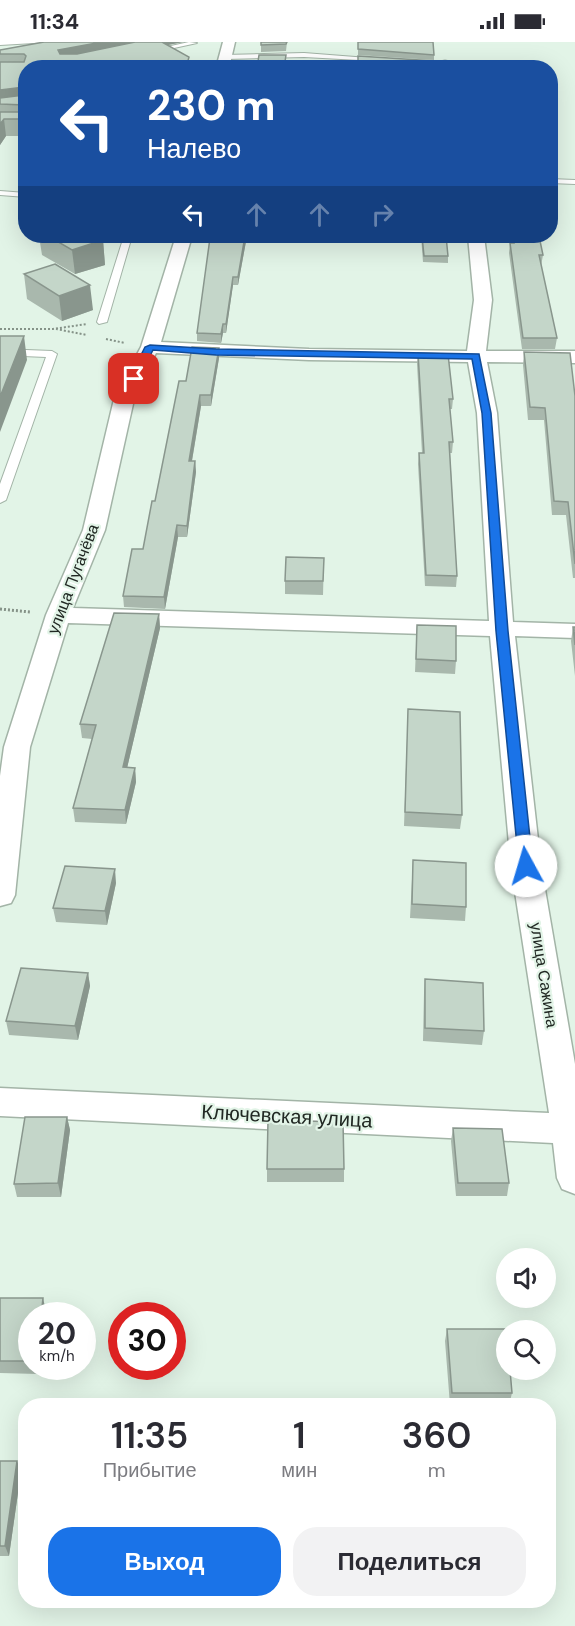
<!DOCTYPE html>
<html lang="ru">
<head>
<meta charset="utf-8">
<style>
	:root { --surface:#fff; --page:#f2f2f3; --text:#2b2b33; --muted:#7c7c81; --accent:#1a73e8 }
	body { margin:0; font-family:"DM Sans",sans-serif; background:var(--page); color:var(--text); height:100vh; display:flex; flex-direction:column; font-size:22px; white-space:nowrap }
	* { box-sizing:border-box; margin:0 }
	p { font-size:20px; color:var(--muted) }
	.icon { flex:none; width:33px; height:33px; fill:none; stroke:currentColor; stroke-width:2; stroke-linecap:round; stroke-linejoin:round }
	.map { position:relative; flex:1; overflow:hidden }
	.details { position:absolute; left:18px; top:1356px; width:538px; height:210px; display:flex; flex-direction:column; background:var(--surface); border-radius:24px; box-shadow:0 6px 24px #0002 }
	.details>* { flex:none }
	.top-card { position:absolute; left:18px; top:18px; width:540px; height:183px; border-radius:24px; box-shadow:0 6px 24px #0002; background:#1a4fa0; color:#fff; overflow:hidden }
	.controls { position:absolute; left:496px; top:1206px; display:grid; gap:12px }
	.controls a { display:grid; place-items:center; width:60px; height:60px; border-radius:50%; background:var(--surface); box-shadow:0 6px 24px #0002; font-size:30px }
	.speed { position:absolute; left:18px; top:1260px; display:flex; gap:12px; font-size:30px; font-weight:700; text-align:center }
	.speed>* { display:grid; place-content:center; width:78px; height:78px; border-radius:50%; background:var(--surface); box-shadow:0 6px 24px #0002; line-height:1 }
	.speed small { font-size:15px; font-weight:400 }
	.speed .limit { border:9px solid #d22; background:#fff; color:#111 }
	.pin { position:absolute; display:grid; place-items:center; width:51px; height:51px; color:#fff; margin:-26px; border-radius:12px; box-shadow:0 3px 9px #0006 }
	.me { position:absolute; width:66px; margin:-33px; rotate:354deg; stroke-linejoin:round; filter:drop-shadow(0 0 4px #0008) }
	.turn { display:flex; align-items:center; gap:21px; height:126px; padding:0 30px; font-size:27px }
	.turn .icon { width:78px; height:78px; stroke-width:2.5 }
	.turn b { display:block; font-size:42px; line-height:51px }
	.lanes { display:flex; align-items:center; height:57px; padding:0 30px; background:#0003; justify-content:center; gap:30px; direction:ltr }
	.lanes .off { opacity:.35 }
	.eta { display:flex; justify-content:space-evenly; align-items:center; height:102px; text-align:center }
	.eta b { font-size:36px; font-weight:600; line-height:42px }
	.cta { display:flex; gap:12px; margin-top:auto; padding:12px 30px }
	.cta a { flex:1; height:69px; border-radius:24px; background:var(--accent); color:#fff; font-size:24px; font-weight:600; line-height:69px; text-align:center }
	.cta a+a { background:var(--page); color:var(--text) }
	.status { display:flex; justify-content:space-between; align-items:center; height:42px; padding:0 30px; background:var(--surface); direction:ltr }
	.status svg { height:16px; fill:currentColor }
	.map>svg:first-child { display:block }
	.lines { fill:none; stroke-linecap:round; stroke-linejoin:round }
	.service-casing { stroke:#a3b4a7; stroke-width:2 }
	.minor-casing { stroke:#a3b4a7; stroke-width:3 }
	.path-far1 { stroke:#859288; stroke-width:2; stroke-dasharray:2 2; stroke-linecap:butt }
	.path { stroke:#859288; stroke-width:3; stroke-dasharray:2 2; stroke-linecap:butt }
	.service { fill:#fff; fill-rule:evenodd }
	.minor { fill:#fff; fill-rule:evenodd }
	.wall { fill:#a9b8ad }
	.shaded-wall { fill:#89968d }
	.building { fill:#c4d6c9; stroke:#89968d; stroke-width:1.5 }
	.route { fill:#1a73e8; stroke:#114b97; stroke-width:1.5 }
	.labels { text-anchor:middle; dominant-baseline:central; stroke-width:4.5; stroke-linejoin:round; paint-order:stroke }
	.street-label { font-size:16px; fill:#212823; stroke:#e2f4e7 }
	.near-street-label { font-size:20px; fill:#212823; stroke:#e2f4e7 }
</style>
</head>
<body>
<div class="status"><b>11:34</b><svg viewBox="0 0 49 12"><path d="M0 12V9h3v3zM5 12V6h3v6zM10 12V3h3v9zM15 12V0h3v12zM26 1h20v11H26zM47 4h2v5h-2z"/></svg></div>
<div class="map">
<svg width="575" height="1584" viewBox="0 0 575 1584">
	<rect width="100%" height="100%" fill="#e2f4e7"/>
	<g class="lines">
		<!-- service casing -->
		<g class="service-casing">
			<path id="service" d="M0,0H51L0,3Z
				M189,0L197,1L151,11L148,9Z
				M304,11L381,17L378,19L304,15L225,17L222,15L225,13Z
				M550,137L575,138V142L550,141Z
				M0,149L26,151V155L0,153Z
				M124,194H132L107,280L99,282L97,280Z
				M0,307L52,309L57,312L6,458L0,461V442L46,315L0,313Z"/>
		</g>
		<!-- minor casing -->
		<g class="minor-casing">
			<path id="minor" d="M223,0H235L229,26H216Z
				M445,19L450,20L451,26H439L440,20Z
				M176,194H192L161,300L309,307L467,309L474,258L468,194H484L492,258L486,309H575V321L487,320L497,371L513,580L575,582V596L515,594L541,824L575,1022V1152L562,1147L557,1136L553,1101L0,1074V1046L549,1071L511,824L490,594L68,581L30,705L15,853L11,861L0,864V734L4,705L46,573L83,488L115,353L141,305ZM156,311L309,318L468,320L477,371L489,579L73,566L105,488L135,353Z"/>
		</g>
		<!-- path-far1 -->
		<path class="path-far1" d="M0,287H53L87,282
			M56,287L87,293
			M106,297L125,301"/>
		<!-- path -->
		<path class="path" d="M0,567L30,570"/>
		<!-- service -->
		<use href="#service" class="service"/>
		<!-- minor -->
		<use href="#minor" class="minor"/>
	</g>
	<!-- wall -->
	<path class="wall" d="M44,0H183L167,3L189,15V26H26V94H6L0,103V8Z
		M261,0H287L286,9L261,10Z
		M358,0L434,13V18L358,13Z
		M358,14L436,26H358Z
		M39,194H94L103,198L105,223L75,232L42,213Z
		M218,194H247L238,243H233L226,291H223L221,301L197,299V291Z
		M421,194H446L448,214V221L423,220Z
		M509,194H539L543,213L541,224L557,296L555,307H522L509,211L510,201Z
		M24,232L93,268L62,279L27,257Z
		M524,310L575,354V536H573L566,473H552L544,378H528L523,323Z
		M418,311L453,357L452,367H450L453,400L452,411H450L457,534L456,545L425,544L418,422L419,411H422L417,322Z
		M219,316L211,364H201L192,419H195L196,430L187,495H178L165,567L124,565L123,554L143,507L186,339Z
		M324,516L323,553L285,552V539Z
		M159,572L160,586L127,726H135L136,740L126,782L75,780L73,766L92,697L82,696L80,682Z
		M417,583L456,619L455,632L415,630Z
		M573,585H575V634L571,599Z
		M408,667L462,773L460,787L404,784Z
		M413,818L466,865L465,879L410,876Z
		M116,841L107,883L56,880L53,866Z
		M88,931L90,944L78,998L9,993L6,979Z
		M425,937L484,989L482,1003L423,999L424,951Z
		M67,1075L70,1088L61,1155H17L14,1142Z
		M453,1086L509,1141L507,1154H456L451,1099Z
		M267,1127H344V1140H267Z
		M0,1256L46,1269L32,1274V1324H39L38,1332L0,1331Z
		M447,1287L512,1351L509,1363H450L445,1299Z
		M0,1419H17L21,1430L9,1514H0Z
		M447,1558H520L517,1566H448Z"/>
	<!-- shaded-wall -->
	<path class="shaded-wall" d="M102,0H183L60,25L58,8Z
		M24,45L26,62H0V48Z
		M4,77L6,94L0,103V82Z
		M245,194H247L238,243V235Z
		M103,198L105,223L75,232L72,208Z
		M233,235V243L226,291V282Z
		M90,243L93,268L62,279L59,254Z
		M223,282V291L221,301V292Z
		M24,294L27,318L0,390V355Z
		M219,306V316L211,364V353Z
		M200,353L201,364L190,430L189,419Z
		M195,419L196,430L187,495V484Z
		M177,483L178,495L165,567L164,555Z
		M159,572L160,586L124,739L123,725Z
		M135,726L136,740L126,782L125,768Z
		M115,827L116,841L107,883L105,869Z
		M88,931L90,944L78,998L75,984Z
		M67,1075L70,1088L61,1155L58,1141Z
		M43,1256L46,1269V1274H41Z
		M17,1419L21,1430L9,1514L5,1504Z"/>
	<!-- building -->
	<path class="building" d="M44,0H102L58,8L60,12H77L135,0H162L189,15L186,26H26V47L24,45L0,48V20H24L26,14L24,12H0V8Z
		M261,0H287L286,2L261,3Z
		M358,0H433L434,13L358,7Z
		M259,13H286L284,26H257Z
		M358,14L435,19L436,26L358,24Z
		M26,49V77H4L0,82V70H25L24,63L0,62V56L24,53Z
		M48,194H94L103,198L72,208Z
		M218,194H245L238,235H233L226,282H223L221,292L197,291L210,196H218Z
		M422,194H446L448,214H424Z
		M512,194H539L543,213H539L557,296H523L510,201H514Z
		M55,222L90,243L59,254L24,232Z
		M0,294H24L0,355Z
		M192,305L219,306L211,353H200L189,419H195L187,484L177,483L164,555L123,554L132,507H143L152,459H155L179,339H186Z
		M524,310L570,311L575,354V522L568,460L554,459L545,366L530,365Z
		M418,311L448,312L453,357H449L453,400H449L457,534L426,533L419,411H424Z
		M286,515L324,516L323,539H285Z
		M114,571L159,572L123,725L135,726L125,768L73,766L96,683L80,682Z
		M417,583L456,584V619L416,617Z
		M573,585H575V603Z
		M408,667L460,670L462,773L405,770Z
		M413,818L466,821V865L412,862Z
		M65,824L115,827L105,869L53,866Z
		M21,926L88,931L75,984L6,979Z
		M425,937L483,941L484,989L425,986Z
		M25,1075H67L58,1141L14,1142Z
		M268,1078L343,1080L344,1127H267Z
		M453,1086L502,1087L509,1141H458Z
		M0,1256H43L41,1274H32V1319H0Z
		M447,1287H505L507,1305V1328H510L512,1351H452Z
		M0,1419H17L5,1504H0Z"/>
	<!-- route -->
	<path class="route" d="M150,303L216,307L479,312L491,371L508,589L533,824L531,828L526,829L519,824L496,589L482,371L472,317L216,313L153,308L137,339H130L129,337L145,305Z"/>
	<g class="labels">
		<!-- street labels -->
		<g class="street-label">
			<text transform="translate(73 537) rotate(-69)">улица Пугачёва</text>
			<text transform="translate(544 933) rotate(81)">улица Сажина</text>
		</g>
		<!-- near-street labels -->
		<g class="near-street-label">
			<text transform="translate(287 1074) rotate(3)">Ключевская улица</text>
		</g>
	</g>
</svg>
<div class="controls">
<a><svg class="icon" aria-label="sound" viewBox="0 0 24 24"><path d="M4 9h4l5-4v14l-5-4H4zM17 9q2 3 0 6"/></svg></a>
<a><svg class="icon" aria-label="search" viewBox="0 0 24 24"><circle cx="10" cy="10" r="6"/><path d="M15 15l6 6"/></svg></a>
</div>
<div class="speed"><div>20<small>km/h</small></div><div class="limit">30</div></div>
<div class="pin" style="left:134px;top:337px;background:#d93025"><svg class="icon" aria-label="arrive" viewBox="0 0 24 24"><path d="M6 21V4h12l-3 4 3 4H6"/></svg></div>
<svg class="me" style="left:526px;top:824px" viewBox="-20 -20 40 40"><circle r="19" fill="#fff"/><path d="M0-13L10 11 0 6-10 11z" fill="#1a73e8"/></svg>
<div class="top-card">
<div class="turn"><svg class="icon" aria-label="left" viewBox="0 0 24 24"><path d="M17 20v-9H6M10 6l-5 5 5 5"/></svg><div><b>230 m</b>Налево</div></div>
<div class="lanes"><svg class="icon" aria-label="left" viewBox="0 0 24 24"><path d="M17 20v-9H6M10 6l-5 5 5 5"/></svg><svg class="icon off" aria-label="ahead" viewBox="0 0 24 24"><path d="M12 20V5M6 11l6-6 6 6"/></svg><svg class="icon off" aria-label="ahead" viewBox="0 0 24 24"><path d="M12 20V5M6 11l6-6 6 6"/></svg><svg class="icon off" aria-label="right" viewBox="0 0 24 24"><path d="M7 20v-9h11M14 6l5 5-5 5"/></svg></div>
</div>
<section class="details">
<div class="eta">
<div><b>11:35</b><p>Прибытие</p></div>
<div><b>1</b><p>мин</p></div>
<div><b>360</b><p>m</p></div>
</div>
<div class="cta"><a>Выход</a><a>Поделиться</a></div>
</section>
</div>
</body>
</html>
